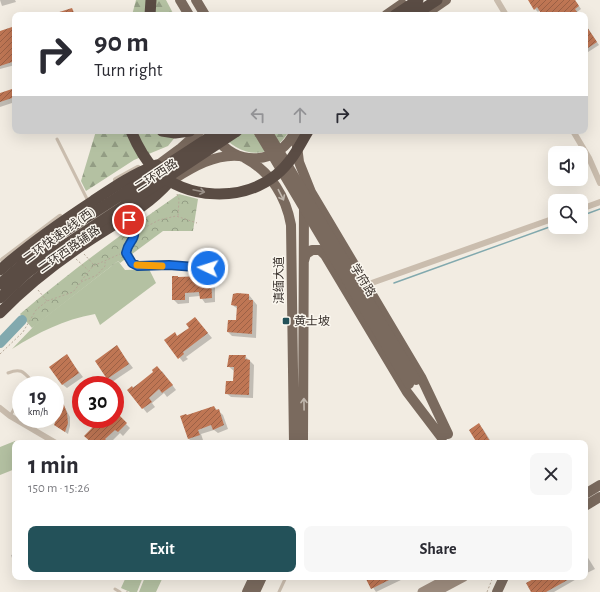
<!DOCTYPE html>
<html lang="en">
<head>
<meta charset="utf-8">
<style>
	:root { --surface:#fff; --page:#f7f7f7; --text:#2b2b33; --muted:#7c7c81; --accent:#235159 }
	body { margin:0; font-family:"Alegreya Sans","Noto Sans SC",sans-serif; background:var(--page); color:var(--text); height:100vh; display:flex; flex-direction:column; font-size:15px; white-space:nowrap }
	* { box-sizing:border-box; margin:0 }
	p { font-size:13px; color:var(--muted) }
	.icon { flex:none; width:22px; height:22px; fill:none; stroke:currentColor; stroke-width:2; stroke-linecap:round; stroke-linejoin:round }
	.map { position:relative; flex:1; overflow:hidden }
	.sheet { position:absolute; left:12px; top:440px; width:576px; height:140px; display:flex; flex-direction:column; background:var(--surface); border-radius:8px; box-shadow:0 4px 16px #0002 }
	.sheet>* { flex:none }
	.hud { position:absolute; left:12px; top:12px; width:576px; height:122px; border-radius:8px; box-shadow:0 4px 16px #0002; background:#fff; color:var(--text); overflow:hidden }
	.fabs { position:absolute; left:548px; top:146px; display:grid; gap:8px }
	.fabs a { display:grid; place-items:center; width:40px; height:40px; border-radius:8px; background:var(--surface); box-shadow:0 4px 16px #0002; font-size:20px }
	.speed { position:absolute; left:12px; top:376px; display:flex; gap:8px; font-size:20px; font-weight:700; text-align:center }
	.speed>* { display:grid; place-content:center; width:52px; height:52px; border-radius:50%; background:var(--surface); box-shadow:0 4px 16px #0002; line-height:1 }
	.speed small { font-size:10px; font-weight:400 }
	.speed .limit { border:6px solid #d22; background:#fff; color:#111 }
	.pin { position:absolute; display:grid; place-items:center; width:34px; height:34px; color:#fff; margin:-17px; border:2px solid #fff; border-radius:50%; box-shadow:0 1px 4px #0007 }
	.me { position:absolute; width:44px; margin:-22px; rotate:274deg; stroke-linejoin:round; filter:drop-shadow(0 0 3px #0008) }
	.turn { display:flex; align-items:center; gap:14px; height:84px; padding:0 16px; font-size:18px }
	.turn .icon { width:52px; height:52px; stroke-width:2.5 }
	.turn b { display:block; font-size:28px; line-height:34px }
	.lanes { display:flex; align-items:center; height:38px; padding:0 16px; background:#0003; justify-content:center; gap:20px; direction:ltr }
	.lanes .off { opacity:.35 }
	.round { display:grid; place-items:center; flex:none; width:42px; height:42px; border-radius:8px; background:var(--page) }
	.overview { display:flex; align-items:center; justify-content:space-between; height:68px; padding:0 16px }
	h1 { font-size:24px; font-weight:700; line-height:30px }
	.button { display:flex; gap:8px; margin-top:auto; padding:8px 16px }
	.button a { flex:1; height:46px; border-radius:8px; background:var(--accent); color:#fff; font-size:16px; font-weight:700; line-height:46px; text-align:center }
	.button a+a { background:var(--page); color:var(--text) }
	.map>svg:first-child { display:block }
	.green { fill:#b4c1a2 }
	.forest { fill:url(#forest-firs) }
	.park { fill:url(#park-crowns) }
	.shadow { fill:#0003 }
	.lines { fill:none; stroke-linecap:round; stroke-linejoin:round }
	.stream { stroke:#82a9ae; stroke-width:1.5 }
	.river { stroke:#82a9ae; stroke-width:10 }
	.building { fill:url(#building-hatch) }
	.path { stroke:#b6a898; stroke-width:1; stroke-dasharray:2 2; stroke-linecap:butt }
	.lane { stroke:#cabdae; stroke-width:3 }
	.street { stroke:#cabdae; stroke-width:6 }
	.secondary { stroke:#9e8d7f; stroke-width:9 }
	.primary { stroke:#7a6a5e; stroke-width:10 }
	.highway { stroke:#5a4c44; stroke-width:11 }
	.primary-bridge { stroke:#7a6a5e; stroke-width:10 }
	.highway-bridge { stroke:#5a4c44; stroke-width:11 }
	.oneway { stroke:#9a9088 }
	.oneway2 { stroke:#c0b7ad }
	.route-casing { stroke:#114b97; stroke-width:10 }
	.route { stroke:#1a73e8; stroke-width:7 }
	.slow { stroke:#f59e0b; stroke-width:7 }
	.poi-dot { fill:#235159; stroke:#faf6ee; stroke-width:1.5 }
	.labels { text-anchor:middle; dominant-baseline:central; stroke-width:3; stroke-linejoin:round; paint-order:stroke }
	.street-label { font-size:12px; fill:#39312c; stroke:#faf6ee }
	.poi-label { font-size:12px; fill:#39312c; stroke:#faf6ee; text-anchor:start }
</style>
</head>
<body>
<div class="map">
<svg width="600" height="592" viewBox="0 0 600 592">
	<defs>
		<pattern id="forest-firs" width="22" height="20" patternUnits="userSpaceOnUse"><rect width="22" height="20" fill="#b4c1a2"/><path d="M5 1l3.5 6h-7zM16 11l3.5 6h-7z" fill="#939d84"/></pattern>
		<pattern id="park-crowns" width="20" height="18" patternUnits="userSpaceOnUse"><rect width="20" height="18" fill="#b4c1a2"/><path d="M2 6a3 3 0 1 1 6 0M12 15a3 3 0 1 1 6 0" fill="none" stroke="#939d84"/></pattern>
		<pattern id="building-hatch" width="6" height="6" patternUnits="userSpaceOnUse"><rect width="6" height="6" fill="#bf7654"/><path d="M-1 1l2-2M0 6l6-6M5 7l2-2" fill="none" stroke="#9c6146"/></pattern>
	</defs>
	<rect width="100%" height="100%" fill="#f2ece2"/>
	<!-- green -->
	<path class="green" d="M118,261L125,270L149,269L156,283L100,325L95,314C63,320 39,332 12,349L35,325Z
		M15,441V469L0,475V447Z
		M126,577H143L137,592H130L121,588Z
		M145,577H163L156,592H139Z"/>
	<!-- forest -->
	<path class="forest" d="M136,0H166L174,15H132Z
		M96,131H180L168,146L134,160L86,191L81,181Z
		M219,131H289C271,162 238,158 219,131Z"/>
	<!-- park -->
	<path class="park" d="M179,194L198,199L193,231H163L120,263L118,261L32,328L20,314C71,271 124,232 179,194Z"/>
	<!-- shadow -->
	<path class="shadow" d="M0,0H15L16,2L2,6Z
		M529,0H575L581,9L577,12L579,15H544L540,10L538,12L535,9Z
		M585,24L599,45L585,54Z
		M15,27V65L0,69V32Z
		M15,89V102L0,107V94Z
		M210,276L215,280V302L205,303L200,296L189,297V303L178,304L173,299L178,277L179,278Z
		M234,295H249L257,305L256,338L232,336L228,332L237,322L238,309L232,305Z
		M195,318L212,338L186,357L188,359L183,362L166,340L178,337L190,328Z
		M117,347L133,368L112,382L108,378Z
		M67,356L83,377L67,388L62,384Z
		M245,356L254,365L253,398L231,397L226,393L234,382V371L228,366Z
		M162,371L176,390L167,397L164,393L152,403L155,407L147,413L128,390Z
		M55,399L64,406L70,417V426L68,434L55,425L57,420Z
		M214,407L223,415L228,429L218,433L214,430L201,434L203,440L193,443L189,439L187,416Z
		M115,413L130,428L123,436L120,433L110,443H93L102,419H115Z
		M479,425L483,429L492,443H478Z
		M585,553L595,569L585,574Z
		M15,554V567L11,555Z
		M366,577H402L403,579L376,592Z
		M539,577H580L554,592H532Z"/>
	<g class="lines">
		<!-- stream -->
		<path class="stream" d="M581,216L600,209
			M394,283L555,225"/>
		<!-- river -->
		<path class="river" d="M0,343L22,320"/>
	</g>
	<!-- building -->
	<path class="building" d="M528,0H575L579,6L575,9L579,15H542L537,7L534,10Z
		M72,8L75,15H53V14Z
		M585,24L597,42L585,50Z
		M15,26V61L0,66V31Z
		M15,88V97L0,102V93Z
		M203,275H211L212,298L200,299L199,292L185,293V300H172V276H178V277L203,276Z
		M237,293L249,294V300H253L252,334L227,332L228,320H236L237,306L231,305L233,294Z
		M195,317L208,333L183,352L184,354L178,359L164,340L175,332L177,336L189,328L186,324Z
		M117,345L129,364L107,379L95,361Z
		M67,354L79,373L62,385L49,367Z
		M229,355H246L245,359L250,360L249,395L225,394L226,381H233L234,367H227Z
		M157,366L173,385L162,393L159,389L149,398L152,402L142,409L127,390L132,386L133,388L153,372L152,370Z
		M55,396L64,405L67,413L68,423L65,432L54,425L56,420Z
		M214,406L216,410L219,409L224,425L213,430L211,425L198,430L200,435L188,439L180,416L186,414L187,415Z
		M115,411L127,423L118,432L115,430L105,439L109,443H92L84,436L101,419H115Z
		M479,423L491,443H477L469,430Z
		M365,577H395L371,589Z
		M537,577H573L546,592H531L526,583Z"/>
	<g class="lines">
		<!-- path -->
		<path class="path" d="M177,194L179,199L178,216
			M140,230L159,220L176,216L197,223
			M84,254L94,265
			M76,259L88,270
			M81,281L93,266L120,254
			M38,290L47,301
			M0,354L23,332L36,310L47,301L73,292L81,282L97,275L105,266V262
			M127,592V591
			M487,592L493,577"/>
		<!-- lane -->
		<path class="lane" d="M57,139L87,199
			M8,373C20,368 23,371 31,380L28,385
			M10,416L21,397
			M115,589L120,592
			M279,592L286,577"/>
		<!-- street -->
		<path class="street" d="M497,0L506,15
			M573,131L589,158L600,183
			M116,180L138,168
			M581,209L600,202
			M129,221C141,241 129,237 125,253L131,263L138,266L169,265L208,268
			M3,260L60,217
			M366,285L555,218
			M0,408L10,416L56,443"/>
		<!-- secondary -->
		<path class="secondary" d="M422,592L450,577
			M436,592L464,577"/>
		<!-- primary -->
		<path class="primary" d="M180,0L189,15
			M196,0L205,15
			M430,11L446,0
			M386,15L402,4
			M295,131L299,162L311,192L421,377L448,434
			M215,136C235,168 280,165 295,131
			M245,158C271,172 286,197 291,225L294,443
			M158,165L181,148L200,131
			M174,179C193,167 215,154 239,156
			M304,261L306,254L312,250H320L325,255L407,392L442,438
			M303,443L304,206
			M585,494L600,485
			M585,506L600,497
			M247,592L254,577
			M255,592L262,577
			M497,592L504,577"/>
		<!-- highway -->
		<path class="highway" d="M150,15L151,0
			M395,15L418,0
			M414,15L437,0
			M162,131L175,133L190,131
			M0,270C29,244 61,222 93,201C114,187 133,174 157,165
			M0,313C27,285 58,261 90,240C117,222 147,207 169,182"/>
		<!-- primary-bridge -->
		<path class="primary-bridge" d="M258,131L409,384
			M267,131L416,380"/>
		<!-- highway-bridge -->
		<path class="highway-bridge" d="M131,131C137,145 144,159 155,170C187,200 242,202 276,175C291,163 299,147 308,131
			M0,284L30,258L61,234L219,131
			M0,298L28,272L59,249L237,131"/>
	</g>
	<!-- one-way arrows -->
	<defs><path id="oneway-shaft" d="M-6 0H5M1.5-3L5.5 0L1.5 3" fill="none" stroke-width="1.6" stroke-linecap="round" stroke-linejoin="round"/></defs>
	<use class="oneway" href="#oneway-shaft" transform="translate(199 191) rotate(12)"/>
	<g class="oneway2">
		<use href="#oneway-shaft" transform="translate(281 195) rotate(63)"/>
		<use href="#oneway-shaft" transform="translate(304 404) rotate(-91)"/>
	</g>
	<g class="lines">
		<!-- route casing -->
		<g class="route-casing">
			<path id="route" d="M129,220C141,241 129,237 126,253L132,263L138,266L169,265L208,268"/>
		</g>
		<!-- route -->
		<use href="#route" class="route"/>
		<!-- slow -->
		<path class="slow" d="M137,265L162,266"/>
	</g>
	<!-- markers -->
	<rect class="poi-dot" x="282" y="317" width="8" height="8" rx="2"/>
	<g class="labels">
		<!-- street labels -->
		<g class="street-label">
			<text transform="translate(156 175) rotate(-33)">二环西路</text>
			<text transform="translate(59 235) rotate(-36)">二环快速B线(西)</text>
			<text transform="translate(69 249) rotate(-35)">二环西路辅路</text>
			<text transform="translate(279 280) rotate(-90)">滇缅大道</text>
			<text transform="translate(363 280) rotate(59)">学府路</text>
		</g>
		<!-- poi labels -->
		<g class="poi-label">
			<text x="294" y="321">黄士坡</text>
		</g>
	</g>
</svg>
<div class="fabs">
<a><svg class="icon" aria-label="sound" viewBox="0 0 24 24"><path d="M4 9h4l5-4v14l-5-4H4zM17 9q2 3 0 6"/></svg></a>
<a><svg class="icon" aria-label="search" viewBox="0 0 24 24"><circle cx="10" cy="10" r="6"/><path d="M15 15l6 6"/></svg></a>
</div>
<div class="speed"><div>19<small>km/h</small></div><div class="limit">30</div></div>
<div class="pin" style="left:129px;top:220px;background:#d93025"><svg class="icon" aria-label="arrive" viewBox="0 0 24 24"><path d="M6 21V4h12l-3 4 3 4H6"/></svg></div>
<svg class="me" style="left:208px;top:268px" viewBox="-20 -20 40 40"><circle r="17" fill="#1a73e8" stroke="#fff" stroke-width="3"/><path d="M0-11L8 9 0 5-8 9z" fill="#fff"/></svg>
<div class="hud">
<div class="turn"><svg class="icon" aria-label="right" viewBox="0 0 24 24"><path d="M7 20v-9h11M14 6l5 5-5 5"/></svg><div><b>90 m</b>Turn right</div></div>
<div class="lanes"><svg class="icon off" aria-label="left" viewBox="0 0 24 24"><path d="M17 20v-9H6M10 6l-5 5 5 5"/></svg><svg class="icon off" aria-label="ahead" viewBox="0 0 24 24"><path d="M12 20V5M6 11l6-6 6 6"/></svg><svg class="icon" aria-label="right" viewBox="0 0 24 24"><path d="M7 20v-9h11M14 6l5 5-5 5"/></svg></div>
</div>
<section class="sheet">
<div class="overview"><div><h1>1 min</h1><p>150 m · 15:26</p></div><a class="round"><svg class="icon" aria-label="close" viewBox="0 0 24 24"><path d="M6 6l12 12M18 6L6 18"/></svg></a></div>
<div class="button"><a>Exit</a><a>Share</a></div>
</section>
</div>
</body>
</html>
